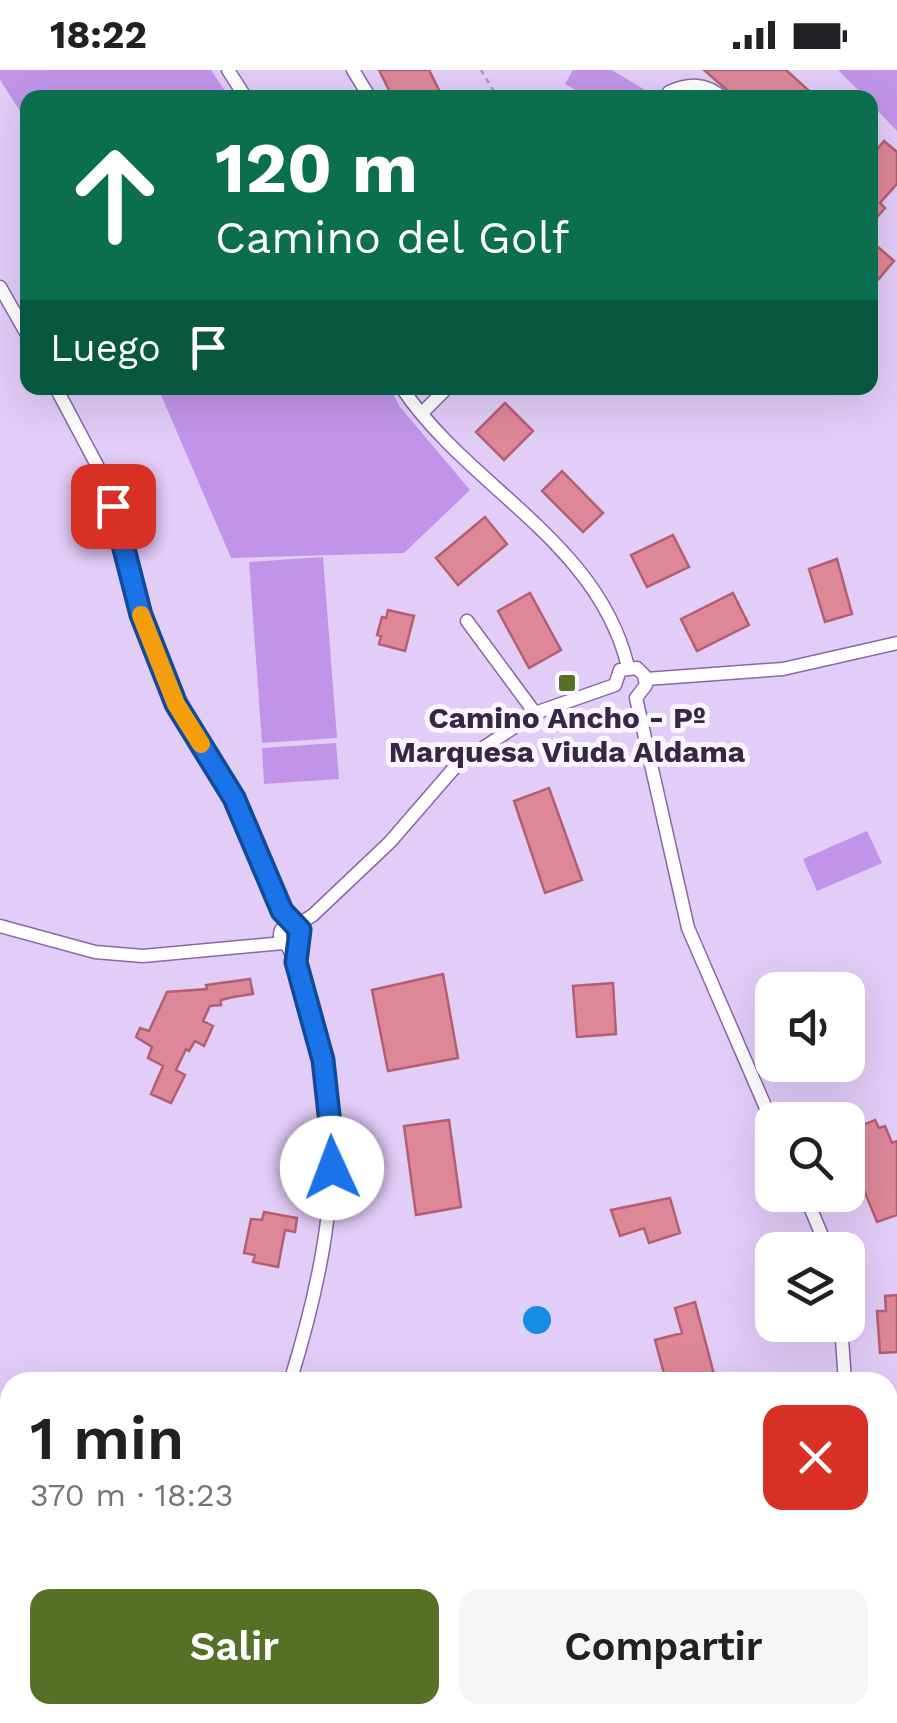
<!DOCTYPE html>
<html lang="es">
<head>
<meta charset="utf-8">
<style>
	:root { --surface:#fff; --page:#f6f6f6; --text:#202124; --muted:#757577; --accent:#547126 }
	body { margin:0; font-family:"Work Sans",sans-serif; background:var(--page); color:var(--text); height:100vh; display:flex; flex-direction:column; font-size:38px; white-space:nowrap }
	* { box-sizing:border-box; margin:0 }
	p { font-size:32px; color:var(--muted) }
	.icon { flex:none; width:55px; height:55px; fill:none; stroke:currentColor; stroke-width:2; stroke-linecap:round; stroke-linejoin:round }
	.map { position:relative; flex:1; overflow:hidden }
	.drawer { position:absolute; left:0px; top:1302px; width:898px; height:352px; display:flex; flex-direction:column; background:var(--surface); border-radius:30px 30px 0 0; box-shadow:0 10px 40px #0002 }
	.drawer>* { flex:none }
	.hud { position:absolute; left:20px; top:20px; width:858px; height:305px; border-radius:20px; box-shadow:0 10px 40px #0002; background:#0b6e4f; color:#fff; overflow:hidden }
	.buttons { position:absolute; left:755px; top:902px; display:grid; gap:20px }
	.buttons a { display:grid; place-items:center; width:110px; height:110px; border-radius:20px; background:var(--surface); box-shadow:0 10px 40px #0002; font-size:50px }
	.pin { position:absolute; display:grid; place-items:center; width:85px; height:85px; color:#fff; margin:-42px; border-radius:20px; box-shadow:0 5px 15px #0006 }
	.me { position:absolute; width:110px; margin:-55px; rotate:358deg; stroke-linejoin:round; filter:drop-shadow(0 0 8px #0008) }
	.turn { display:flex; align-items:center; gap:35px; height:210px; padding:0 30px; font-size:45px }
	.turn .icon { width:130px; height:130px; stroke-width:2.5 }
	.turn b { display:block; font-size:70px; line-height:85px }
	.then { display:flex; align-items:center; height:95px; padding:0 30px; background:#0003; gap:20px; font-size:38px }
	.round { display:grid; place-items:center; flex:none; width:105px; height:105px; border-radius:20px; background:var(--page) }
	.overview { display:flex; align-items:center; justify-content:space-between; height:170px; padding:0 30px }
	h1 { font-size:60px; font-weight:600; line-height:75px }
	.action { display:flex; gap:20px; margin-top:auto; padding:20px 30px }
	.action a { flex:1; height:115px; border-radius:20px; background:var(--accent); color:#fff; font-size:40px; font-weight:600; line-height:115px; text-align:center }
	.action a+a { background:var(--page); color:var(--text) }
	.status { display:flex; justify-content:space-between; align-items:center; height:70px; padding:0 50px; background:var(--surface); direction:ltr }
	.status svg { height:28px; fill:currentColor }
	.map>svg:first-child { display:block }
	.green { fill:#c194e9 }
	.water { fill:#158de4 }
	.building { fill:#de8798; stroke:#b25f70; stroke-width:2.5 }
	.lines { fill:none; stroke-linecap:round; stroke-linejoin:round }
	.minor-casing { stroke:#8a66aa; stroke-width:15 }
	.path { stroke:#aa96bd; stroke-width:2.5; stroke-dasharray:5 5; stroke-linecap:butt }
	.minor { stroke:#fff; stroke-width:12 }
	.route-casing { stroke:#114b97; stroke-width:25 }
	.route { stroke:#1a73e8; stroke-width:18 }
	.slow { stroke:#f59e0b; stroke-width:18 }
	.poi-dot { fill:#547126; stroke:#f9f6fd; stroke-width:4 }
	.labels { text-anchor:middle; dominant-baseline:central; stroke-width:10; stroke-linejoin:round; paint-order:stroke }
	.poi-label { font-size:30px; font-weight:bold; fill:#362744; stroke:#f9f6fd }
</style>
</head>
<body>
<div class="status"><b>18:22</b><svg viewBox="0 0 49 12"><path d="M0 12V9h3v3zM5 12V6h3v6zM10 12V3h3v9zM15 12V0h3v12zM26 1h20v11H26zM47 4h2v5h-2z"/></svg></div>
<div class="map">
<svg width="897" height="1653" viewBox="0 0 897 1653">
	<rect width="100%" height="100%" fill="#e2ccf8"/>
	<!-- green -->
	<path class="green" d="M0,0H211L229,27L28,28L27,52L0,10Z
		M573,0H612L645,20L640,27H588L565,14Z
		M838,0H897V61L870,33V28L865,27Z
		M158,318H390L400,337L470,420L404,483L231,488Z
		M323,487L337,668L262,673L249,492Z
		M336,673L339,709L264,714L262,678Z
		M867,761L882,793L817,821L803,789Z"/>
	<!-- water -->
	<path class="water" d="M523 1250a14 14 0 1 1 28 0a14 14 0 1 1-28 0Z"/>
	<!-- building -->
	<path class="building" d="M379,0H429L443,28H393Z
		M704,0H786L817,28H736Z
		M884,71L897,82V114L880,133L885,138L870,155V88Z
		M870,170L894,191L870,219Z
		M505,333L533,361L504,390L476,362Z
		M562,401L603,443L583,462L542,421Z
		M485,447L507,474L458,515L436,488Z
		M673,465L689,497L647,517L631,485Z
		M837,489L852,544L825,552L809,499Z
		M530,523L561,580L529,598L498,541Z
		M733,523L749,555L697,581L681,549Z
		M388,540L414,546L405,581L379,574L381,566L377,565L382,547L386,548Z
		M549,718L582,810L545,823L514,731Z
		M443,904L458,988L388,1001L372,920Z
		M250,909L253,924L233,927L221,930V935L210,936L203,951L213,956L204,976L195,971L189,981L186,979L176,1000L185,1005L171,1033L151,1024L163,996L148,988L152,977L136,967L140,958L149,961L167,922L207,919L206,915Z
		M613,913L616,964L577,967L573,916Z
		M449,1050L461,1137L416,1145L404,1056Z
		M875,1050L879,1058L885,1056L892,1073L897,1071V1145L877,1152L848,1081V1071L859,1066L856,1058Z
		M670,1128L680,1163L649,1173L644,1158L620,1166L611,1140Z
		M264,1142L297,1148L295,1162L285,1160L278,1197L253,1192L255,1185L244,1183L251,1149L262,1150Z
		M897,1225V1282L880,1283L877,1241H886L885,1226Z
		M695,1232L716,1312H684L683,1307L666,1311L655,1270L682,1263L675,1238Z"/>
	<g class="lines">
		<!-- minor casing -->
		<g class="minor-casing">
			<path id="minor" d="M228,0L246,28
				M353,0L370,28
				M666,28L669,22C689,13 706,13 723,28
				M0,217L28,266
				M56,318L107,414L141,545L176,634L234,728L283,841L293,855
				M402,318C469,418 598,471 628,597
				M422,343L447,318
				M467,551L535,643
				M646,609L783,599L897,573
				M615,615L620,600L637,598L644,605L646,615L636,628
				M636,628L688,858L772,1052
				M280 865a11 11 0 1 1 22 0a11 11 0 1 1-22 0Z
				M0,856L95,882L143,886L283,873
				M296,856L313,845L390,772L455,697L535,643L615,615
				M287,875C299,898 305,924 312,948C348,1078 329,1186 290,1312
				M805,1125L828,1180
				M841,1255L845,1312
				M888,1369L897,1368
				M888,1494L897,1516
				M268,1653L270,1645"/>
		</g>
		<!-- path -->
		<path class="path" d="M481,0L498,28"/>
		<!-- minor -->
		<use href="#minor" class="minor"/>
	</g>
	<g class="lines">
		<!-- route casing -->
		<g class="route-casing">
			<path id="route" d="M113,436L141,545L176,634L234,728L282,841L300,860L296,892L323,990L332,1072V1098"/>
		</g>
		<!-- route -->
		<use href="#route" class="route"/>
		<!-- slow -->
		<path class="slow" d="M141,545L176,634L201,674"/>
	</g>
	<!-- markers -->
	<rect class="poi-dot" x="557" y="603" width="20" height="20" rx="5"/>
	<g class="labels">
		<!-- poi labels -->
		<g class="poi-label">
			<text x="567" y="647">Camino Ancho - Pº<tspan x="567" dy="34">Marquesa Viuda Aldama</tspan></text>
		</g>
	</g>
</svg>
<div class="buttons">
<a><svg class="icon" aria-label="sound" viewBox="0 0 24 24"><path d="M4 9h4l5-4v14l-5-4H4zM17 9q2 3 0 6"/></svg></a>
<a><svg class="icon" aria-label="search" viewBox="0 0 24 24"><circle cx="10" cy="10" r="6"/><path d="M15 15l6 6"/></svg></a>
<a><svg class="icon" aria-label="layers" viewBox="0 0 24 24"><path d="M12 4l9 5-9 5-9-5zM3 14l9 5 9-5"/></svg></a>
</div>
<div class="pin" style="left:113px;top:436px;background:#d93025"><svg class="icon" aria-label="arrive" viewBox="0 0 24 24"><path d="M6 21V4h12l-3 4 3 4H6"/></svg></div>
<svg class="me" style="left:332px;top:1098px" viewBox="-20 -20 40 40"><circle r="19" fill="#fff"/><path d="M0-13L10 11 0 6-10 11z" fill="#1a73e8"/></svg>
<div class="hud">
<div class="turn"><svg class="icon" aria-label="ahead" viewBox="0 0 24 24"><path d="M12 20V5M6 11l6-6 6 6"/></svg><div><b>120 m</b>Camino del Golf</div></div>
<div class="then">Luego<svg class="icon" aria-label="arrive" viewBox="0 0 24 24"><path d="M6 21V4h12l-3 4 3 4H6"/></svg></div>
</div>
<section class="drawer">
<div class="overview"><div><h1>1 min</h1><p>370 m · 18:23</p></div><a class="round" style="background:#d93025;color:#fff"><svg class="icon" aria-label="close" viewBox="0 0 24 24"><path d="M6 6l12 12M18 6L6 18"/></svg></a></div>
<div class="action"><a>Salir</a><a>Compartir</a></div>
</section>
</div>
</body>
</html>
